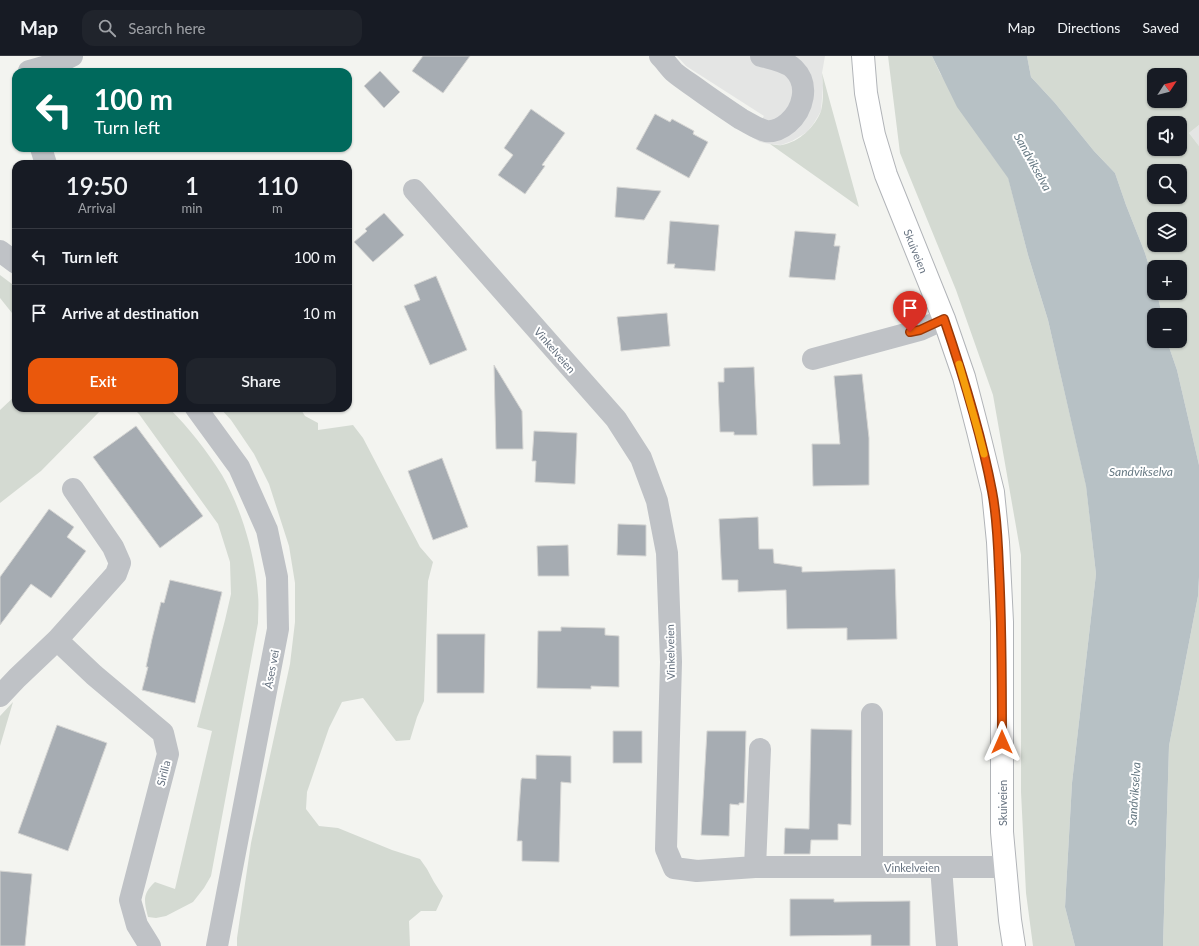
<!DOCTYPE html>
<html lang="en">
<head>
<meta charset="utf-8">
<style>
	:root { --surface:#171b24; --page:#20242c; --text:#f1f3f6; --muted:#9ea1a6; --line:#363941; --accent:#ea580c }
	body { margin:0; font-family:Lato,sans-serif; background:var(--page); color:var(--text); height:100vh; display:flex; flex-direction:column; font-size:15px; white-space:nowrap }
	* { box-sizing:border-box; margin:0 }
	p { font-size:13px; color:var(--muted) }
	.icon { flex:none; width:22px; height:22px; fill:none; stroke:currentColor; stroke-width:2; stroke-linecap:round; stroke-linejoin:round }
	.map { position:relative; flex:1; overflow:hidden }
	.sheet { position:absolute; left:12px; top:104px; width:340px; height:252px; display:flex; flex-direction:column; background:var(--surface); border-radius:12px; box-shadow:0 1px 3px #0004 }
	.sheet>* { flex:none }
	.guide { position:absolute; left:12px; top:12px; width:340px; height:84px; border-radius:12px; box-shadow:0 1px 3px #0004; background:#00695c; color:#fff; overflow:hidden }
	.needle { width:26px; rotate:54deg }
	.controls { position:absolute; left:1147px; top:12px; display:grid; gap:8px }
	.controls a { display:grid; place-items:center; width:40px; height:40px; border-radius:8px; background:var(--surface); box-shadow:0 1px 3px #0004; font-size:20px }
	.pin { position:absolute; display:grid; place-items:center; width:34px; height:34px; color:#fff; margin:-41px -17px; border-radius:50% 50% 50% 0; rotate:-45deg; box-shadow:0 0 4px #0007 }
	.pin .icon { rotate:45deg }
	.me { position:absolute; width:44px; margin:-22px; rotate:0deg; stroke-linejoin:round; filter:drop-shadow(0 0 3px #0008) }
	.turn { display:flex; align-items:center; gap:14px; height:84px; padding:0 16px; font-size:18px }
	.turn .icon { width:52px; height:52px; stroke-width:2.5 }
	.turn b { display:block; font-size:28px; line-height:34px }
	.eta { display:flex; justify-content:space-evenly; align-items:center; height:68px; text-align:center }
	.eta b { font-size:24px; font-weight:600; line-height:28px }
	.button { display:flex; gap:8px; margin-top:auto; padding:8px 16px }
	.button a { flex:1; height:46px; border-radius:12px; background:var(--accent); color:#fff; font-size:16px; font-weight:600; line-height:46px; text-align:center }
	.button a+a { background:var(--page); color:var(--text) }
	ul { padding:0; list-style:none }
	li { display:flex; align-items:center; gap:12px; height:56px; padding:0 16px; border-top:1px solid var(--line) }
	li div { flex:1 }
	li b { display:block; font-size:15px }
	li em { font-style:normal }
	header { display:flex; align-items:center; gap:24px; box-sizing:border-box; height:56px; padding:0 20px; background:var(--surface); border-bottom:1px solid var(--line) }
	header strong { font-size:19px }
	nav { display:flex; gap:22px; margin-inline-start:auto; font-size:14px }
	.search { width:280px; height:36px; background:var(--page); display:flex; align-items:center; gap:10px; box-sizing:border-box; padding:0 14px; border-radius:12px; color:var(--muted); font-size:15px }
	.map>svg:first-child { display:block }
	.built { fill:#e4e5e4 }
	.green { fill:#d4dad2; fill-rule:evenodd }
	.water { fill:#b7c1c5 }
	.building { fill:#a6acb2; stroke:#d5d5d3 }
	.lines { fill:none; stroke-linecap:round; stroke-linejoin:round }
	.major-casing { stroke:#b1b4b8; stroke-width:24 }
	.minor { stroke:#bfc2c6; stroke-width:22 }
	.major { stroke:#fff; stroke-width:22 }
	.route-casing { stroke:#983908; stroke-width:10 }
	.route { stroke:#ea580c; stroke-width:7 }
	.slow { stroke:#f59e0b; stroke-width:7 }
	.labels { text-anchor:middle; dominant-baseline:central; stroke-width:4; stroke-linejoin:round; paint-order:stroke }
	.street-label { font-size:11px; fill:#65717f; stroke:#fff }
	.water-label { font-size:12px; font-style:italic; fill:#667983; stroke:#fff }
</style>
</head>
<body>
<header>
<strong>Map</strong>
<div class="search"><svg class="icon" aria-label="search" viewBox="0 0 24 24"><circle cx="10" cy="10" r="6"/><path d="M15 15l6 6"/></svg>Search here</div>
<nav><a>Map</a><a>Directions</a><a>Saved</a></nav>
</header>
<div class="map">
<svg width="1199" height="890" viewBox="0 0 1199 890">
	<rect width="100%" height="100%" fill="#f3f4f0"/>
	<!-- built -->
	<path class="built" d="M677,0H825L822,17L823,30L821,55L814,67L807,76L792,85L781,89L770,88L760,86L750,80L764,60L686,10Z
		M1199,69V90L1189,77Z"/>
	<!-- green -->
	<path class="green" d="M888,0H932L940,17L986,91L1008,121L1028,199L1048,264L1086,429L1096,518L1072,727L1065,851L1075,890H1033L1026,837L1021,736V499L993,339L956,234L900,97Z
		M1027,0H1199V69L1189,77L1199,90V409L1177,314L1167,285H1180V259H1162L1157,237H1180V211H1154V226L1145,197L1126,149L1115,117L1094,95L1055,47L1031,21ZM1154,19H1180V45H1154ZM1154,67H1180V93H1154ZM1154,115H1180V141H1154ZM1154,163H1180V189H1154Z
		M822,17L859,151L770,88C773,88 778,90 782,89C799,86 815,71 821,55C824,43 823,29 822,17Z
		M0,219L16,231V262L0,242Z
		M16,339V352H103L41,415L0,447V354Z
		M133,352H169C189,372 207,395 222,419C242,454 255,499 258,539C259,548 258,558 258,567L211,820L204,832L193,846L166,860L156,862L148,861C144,845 142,838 155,826L175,833L212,675L197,671L225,564L231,538L230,506L218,468L139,358Z
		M220,352H300L305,360L318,367V374L353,369L363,382L420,491L433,506L428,525L424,645L417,661L410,684L396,685L363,642L342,646L329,672L307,736L306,753L319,770L338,772L392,794L420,803L427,813L434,826L443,840L436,855H421L409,865L410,890H237V882L251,787L290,608L295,566V527L289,490L269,428L254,398L231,364Z
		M1199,521V890H1163L1169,690L1198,540Z
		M13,646L0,690V660Z"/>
	<!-- water -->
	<path class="water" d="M932,0H1027L1031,21L1055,47L1094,95L1115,117L1126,149L1145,197L1154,226V237H1157L1162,259H1154V285H1167L1177,314L1199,409V521L1198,540L1169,690L1163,890H1075L1065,851L1072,727L1096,518L1086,430L1048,264L1028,199L1008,122L957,51Z"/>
	<!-- building -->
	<path class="building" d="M423,0H470L443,37L412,15Z
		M380,15L400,36L384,52L364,30Z
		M531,53L565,77L542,109L545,110L525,138L498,119L513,99L504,92Z
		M655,58L670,66L672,63L694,75L693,78L708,86L689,122L636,93Z
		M617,131L661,135L644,164L615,161Z
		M384,157L404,179L373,206L354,186L367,175L365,173Z
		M670,165L719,169L715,215L674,212L675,208H667Z
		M795,175L836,178L834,190H840L835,224L789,221Z
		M436,220L467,294L430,309L404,250L420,244L414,229Z
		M667,257L670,290L621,295L617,261Z
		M494,309L522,355L523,393H496Z
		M754,311L757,379H734V376H720L718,326H724V312Z
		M862,318L869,382V429L813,430L812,388H840L834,320Z
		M136,370L203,460L160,492L93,401Z
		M534,375L577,377L575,428L535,426L536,405H532Z
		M442,402L468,471L433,484L408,415Z
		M49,453L74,471L67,481L86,495L51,542L31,528L0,569V521Z
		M758,461L759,493H773L774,507L802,511V516L895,513L897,583L847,584V572L787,573L786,534L738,536V524H722L719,463Z
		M618,468L646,469V500L617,499Z
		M568,489L569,520H538L537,490Z
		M170,524L222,536L195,647L142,634L148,611H146L152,583L161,546L164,547Z
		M561,571L605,572V579L619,580V631L591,630V633L537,632L538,575H561Z
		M437,578H485L484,637H437Z
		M57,669L107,687L68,795L18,777Z
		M811,673L852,674L851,769L838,768V784H811L810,798H784L785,772L809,773Z
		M613,675H642V707H613Z
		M707,675H746L744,747H739V749L730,748L729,780L701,779Z
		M536,699L571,700V727L561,726L559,806L522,805V785H517L521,724L522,722L536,723Z
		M0,815L32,818L25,890H0Z
		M790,843H834V846L910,845V890H871V879L790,880Z"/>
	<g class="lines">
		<!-- major casing -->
		<g class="major-casing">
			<path id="major" d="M863,0L866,37L874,79L886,119L944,263L964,321L978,375L993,436L998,486L1002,566V776L1010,864L1014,890"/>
		</g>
		<!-- minor -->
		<path class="minor" d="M660,0C665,5 669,11 674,16C681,22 689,27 696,32C711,43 726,53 741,63C749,67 757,73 766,75C774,76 782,72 788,67C803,54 810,29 794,13C786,5 772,3 761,0
			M29,15L58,7L72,0
			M41,92L46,108
			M414,134L616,363L641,402L657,445L667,497L671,606L666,793L674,812L697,815L755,811H1005
			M0,195L16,207
			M813,303L920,274L944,263
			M196,352L239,411L267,474L277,521L278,573L217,890
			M57,584L94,619L163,677L168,698L130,844L137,869L150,890
			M0,640L17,622L57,584L116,518L120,507L113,491L73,433
			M872,658V811
			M755,811L760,693
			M941,811L947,890"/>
		<!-- major -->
		<use href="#major" class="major"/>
	</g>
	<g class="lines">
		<!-- route casing -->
		<g class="route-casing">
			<path id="route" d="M910,276L920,274L944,263C963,319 981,376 992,435C997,460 998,487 999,513C1002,571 1002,628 1002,686"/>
		</g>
		<!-- route -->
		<use href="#route" class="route"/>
		<!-- slow -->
		<path class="slow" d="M959,308L978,375L984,398"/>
	</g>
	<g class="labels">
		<!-- street labels -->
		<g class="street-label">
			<text transform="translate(916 195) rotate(68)">Skuiveien</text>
			<text transform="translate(555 294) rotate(49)">Vinkelveien</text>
			<text transform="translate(670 596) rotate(-91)">Vinkelveien</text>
			<text transform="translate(271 613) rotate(-79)">Åses vei</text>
			<text transform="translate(163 717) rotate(-76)">Sirilia</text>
			<text transform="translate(1002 747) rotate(-90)">Skuiveien</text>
			<text x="912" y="811">Vinkelveien</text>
		</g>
		<!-- water labels -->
		<g class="water-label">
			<text transform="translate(1033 106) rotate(61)">Sandvikselva</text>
			<text x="1141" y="415">Sandvikselva</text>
			<text transform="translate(1134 738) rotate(-86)">Sandvikselva</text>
		</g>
	</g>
</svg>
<div class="controls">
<a><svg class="needle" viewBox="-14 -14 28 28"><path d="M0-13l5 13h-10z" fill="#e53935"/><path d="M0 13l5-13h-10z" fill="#9ea1a6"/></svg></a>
<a><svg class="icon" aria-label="sound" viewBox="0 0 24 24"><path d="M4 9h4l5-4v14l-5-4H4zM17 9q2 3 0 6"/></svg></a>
<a><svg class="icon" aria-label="search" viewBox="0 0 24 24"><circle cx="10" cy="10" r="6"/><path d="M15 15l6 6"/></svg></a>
<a><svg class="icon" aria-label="layers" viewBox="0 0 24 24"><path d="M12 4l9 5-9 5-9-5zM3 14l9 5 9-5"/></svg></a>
<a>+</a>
<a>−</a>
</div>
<div class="pin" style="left:910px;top:276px;background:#d93025"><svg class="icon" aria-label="arrive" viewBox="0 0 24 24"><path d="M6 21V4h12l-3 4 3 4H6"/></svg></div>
<svg class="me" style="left:1002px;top:686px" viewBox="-20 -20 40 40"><path d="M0-17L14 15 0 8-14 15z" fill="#ea580c" stroke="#fff" stroke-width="4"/></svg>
<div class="guide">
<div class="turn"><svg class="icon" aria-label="left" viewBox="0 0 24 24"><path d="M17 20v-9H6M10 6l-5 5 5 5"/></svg><div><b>100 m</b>Turn left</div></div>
</div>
<section class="sheet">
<div class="eta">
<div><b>19:50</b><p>Arrival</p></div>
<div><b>1</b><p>min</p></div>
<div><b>110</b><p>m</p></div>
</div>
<ul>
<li><svg class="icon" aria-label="left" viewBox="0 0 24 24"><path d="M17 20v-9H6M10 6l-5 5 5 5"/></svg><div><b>Turn left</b></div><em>100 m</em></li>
<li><svg class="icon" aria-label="arrive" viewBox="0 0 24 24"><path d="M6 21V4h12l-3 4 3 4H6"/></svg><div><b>Arrive at destination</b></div><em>10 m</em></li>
</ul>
<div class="button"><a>Exit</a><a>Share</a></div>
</section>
</div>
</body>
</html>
